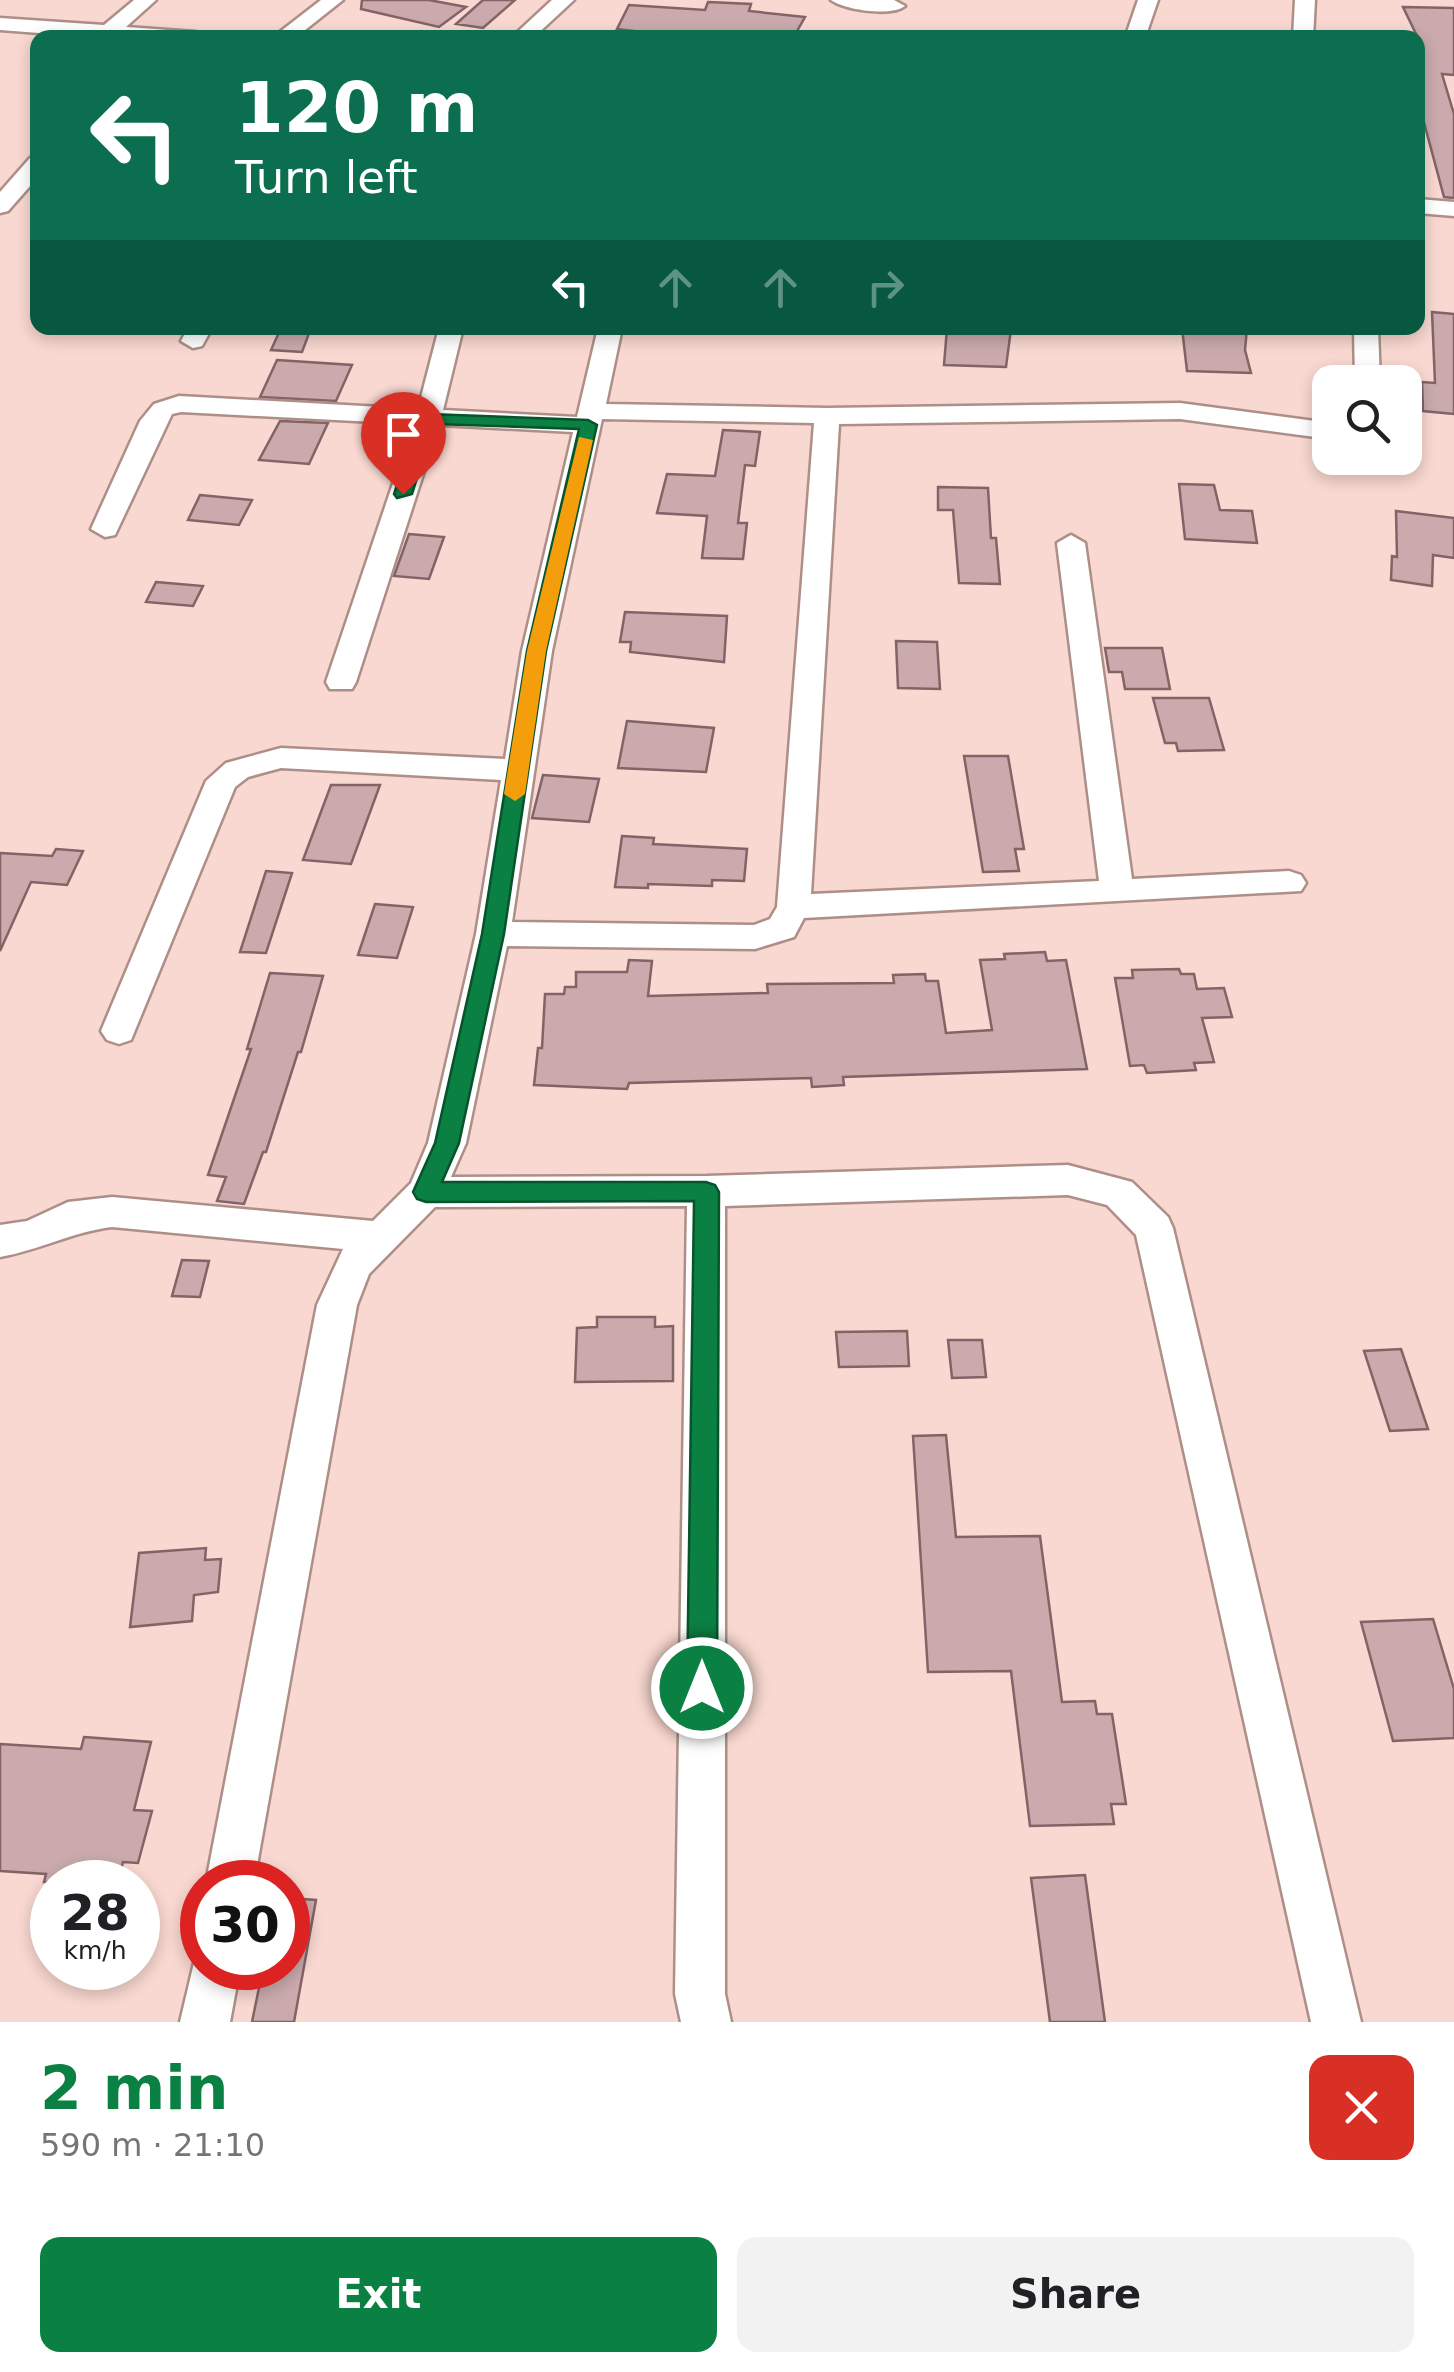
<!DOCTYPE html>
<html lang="en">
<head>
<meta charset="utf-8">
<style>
	:root { --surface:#fff; --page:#f2f2f2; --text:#202124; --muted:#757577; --accent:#0b8043 }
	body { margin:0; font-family:"DejaVu Sans",sans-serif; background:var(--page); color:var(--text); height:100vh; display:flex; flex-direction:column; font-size:38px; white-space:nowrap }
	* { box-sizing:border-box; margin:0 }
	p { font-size:32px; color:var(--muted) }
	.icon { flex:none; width:55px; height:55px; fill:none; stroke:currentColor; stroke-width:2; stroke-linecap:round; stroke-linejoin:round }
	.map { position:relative; height:2022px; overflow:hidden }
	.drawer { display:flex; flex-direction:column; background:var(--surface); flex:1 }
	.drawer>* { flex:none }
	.hud { position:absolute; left:30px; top:30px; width:1395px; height:305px; border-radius:20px; box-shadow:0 5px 15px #0003; background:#0b6e4f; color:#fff; overflow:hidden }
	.controls { position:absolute; left:1312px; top:365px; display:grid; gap:20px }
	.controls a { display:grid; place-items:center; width:110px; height:110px; border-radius:20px; background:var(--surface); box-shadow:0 5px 15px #0003; font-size:50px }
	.speed { position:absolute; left:30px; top:1860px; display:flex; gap:20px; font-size:50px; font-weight:700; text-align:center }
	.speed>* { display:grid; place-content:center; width:130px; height:130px; border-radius:50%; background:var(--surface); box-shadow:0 5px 15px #0003; line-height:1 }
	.speed small { font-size:25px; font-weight:400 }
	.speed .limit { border:15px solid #d22; background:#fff; color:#111 }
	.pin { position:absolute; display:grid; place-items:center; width:85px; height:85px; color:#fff; margin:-102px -42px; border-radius:50% 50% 50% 0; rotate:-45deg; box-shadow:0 0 10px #0007 }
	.pin .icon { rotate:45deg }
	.me { position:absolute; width:110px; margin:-55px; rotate:0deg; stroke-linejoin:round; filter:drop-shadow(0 0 8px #0008) }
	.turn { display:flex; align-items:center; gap:35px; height:210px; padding:0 40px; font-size:45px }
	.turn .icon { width:130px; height:130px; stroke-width:2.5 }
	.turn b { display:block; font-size:70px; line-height:85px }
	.lanes { display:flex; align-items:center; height:95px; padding:0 40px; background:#0003; justify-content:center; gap:50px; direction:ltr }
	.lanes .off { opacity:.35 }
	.round { display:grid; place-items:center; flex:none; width:105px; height:105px; border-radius:20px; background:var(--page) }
	.head { display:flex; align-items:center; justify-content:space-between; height:170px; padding:0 40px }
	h1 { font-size:60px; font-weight:600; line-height:75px; color:var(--accent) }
	.cta { display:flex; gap:20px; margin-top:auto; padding:20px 40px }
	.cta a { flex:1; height:115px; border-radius:20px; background:var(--accent); color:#fff; font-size:40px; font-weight:600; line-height:115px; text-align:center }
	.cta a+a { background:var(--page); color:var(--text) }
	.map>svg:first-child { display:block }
	.building { fill:#caaaac; stroke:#826467; stroke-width:2.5 }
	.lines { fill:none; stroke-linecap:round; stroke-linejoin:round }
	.minor-casing { stroke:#ad8f88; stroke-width:5 }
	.minor { fill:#fff; fill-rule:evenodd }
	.route { fill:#0b8043; stroke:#07532c; stroke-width:2.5 }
	.slow { fill:#f59e0b }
</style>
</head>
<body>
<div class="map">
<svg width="1454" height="2022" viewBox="0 0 1454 2022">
	<rect width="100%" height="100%" fill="#f8d8d0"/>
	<!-- building -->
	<path class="building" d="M362,0H429L466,7L439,27L361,9Z
		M483,0H515L483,28L456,24Z
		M708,2L751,4L749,11L805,17L793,38H692L617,29L629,5L705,10Z
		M1403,7L1454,8V75L1442,74L1454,114V198L1444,197L1418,100V38Z
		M1432,312L1454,314V414L1423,411L1422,382L1435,383Z
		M281,328H311L302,352L271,350Z
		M947,328L1011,329L1006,367L944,365Z
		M1182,328H1247L1245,350L1251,373L1187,371Z
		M277,360L352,365L336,401L260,397Z
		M280,421L328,423L309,464L259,460Z
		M723,430L760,432L755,466L745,465L738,523H747L743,559L702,558L707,516L657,513L667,474L715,476Z
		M1179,484L1214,485L1220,510L1252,511L1257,543L1185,539Z
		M938,487L988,488L991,538H996L1000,584L959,583L953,510H938Z
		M200,495L252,500L239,525L188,520Z
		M1396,511L1454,518V558L1433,555L1432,586L1391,580L1392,556L1397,557Z
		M409,534L444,537L429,579L394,576Z
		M156,582L203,586L193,606L146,602Z
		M625,612L727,616L724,662L630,652L631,642H620Z
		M896,641L937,642L940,689L898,688Z
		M1105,648H1162L1170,689H1125L1122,672H1109Z
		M1153,698H1209L1224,750L1178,751L1176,743H1165Z
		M627,721L714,728L706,772L618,768Z
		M964,756H1008L1024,849H1015L1019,871L983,872Z
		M543,775L599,779L589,822L532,818Z
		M331,785H380L351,864L303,860Z
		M622,836L654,838L653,844L747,849L744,881L712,880V886L648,884V888L615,887Z
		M56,849L83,851L67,885L31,882L0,951V853L52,856Z
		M266,871L292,873L266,953L240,952Z
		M375,904L413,907L397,958L358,955Z
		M1045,952L1047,961L1066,960L1087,1069L843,1077L844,1085L812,1087L811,1078L629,1083L627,1089L534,1085L538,1048H542L545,994H564L565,987H576V972H627L629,960L652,961L648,996L768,993L767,984L894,983L893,975L925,974L926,981H938L946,1033L992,1030L980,960L1005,959L1004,954Z
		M1179,969L1181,974H1194L1197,989L1224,988L1232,1017L1202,1018L1214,1062L1194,1063L1196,1070L1147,1073L1144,1065L1130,1066L1115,978H1133L1132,970Z
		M270,973L323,976L301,1052H298L266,1152H263L244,1204L217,1201L226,1177L208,1175L251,1049H247Z
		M182,1260L209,1261L200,1297L172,1296Z
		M597,1317H655V1327L673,1326V1381L575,1382L577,1328L597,1327Z
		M907,1331L909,1366L839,1367L836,1332Z
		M948,1340H982L986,1377L952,1378Z
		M1401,1349L1428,1429L1390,1431L1364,1351Z
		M946,1435L956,1537L1040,1536L1062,1702L1095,1701L1097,1714H1112L1126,1804H1111L1114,1824L1030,1826L1011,1671L928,1672L913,1436Z
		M206,1548L205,1560L221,1559L218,1592L194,1595L192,1621L130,1627L139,1553Z
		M1433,1619L1454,1689V1738L1393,1741L1361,1622Z
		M84,1737L151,1742L134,1810L152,1811L138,1863L123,1862L118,1882H44L46,1874L0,1871V1744L81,1749Z
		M1085,1875L1105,2022H1050L1031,1878Z
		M288,1898L316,1900L294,2022H252L263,1968H288Z"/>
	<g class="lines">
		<!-- minor casing -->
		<g class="minor-casing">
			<path id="minor" d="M134,0H156L126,27L196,32L206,38H105L0,30V18L104,25Z
				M321,0H343L295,38H272Z
				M552,0H574L533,38H511Z
				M831,0H894L905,6C891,17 845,10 831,0Z
				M1138,0H1158L1145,38H1125Z
				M1295,0H1315L1313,38H1293Z
				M38,157V177L8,211L0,213V192L30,158Z
				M1418,199L1454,202V216L1418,213Z
				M188,328H212L202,346L193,348L181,341Z
				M439,328H463L443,410L577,417L598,328H622L606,404L827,408L1180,403L1330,423V439L1180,419L839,424L811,894L1099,881L1057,543L1071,535L1085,543L1132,879L1289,871L1301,875L1306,883L1301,891L804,918L794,937L755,949L507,946L466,1143L451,1177L706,1176L1068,1165L1132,1182L1168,1217L1173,1228L1361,2022H1311L1136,1235L1107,1205L1068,1195L725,1206V1994L731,2022H681L675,1994L687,1206L435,1207L369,1274L357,1305L254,1882H206L317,1305L343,1249L112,1227C72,1232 40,1250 0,1257V1225L27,1221L68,1202L112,1197L373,1221L411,1183L428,1143L476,934L501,780L281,768L248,777L235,787L131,1040L119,1044L107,1040L101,1031L206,781L226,763L281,748L505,759L522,651L573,432L439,425L356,682L352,689H330L326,682L413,424L181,412L172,414L115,535L105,537L91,529L140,421L154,404L179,396L418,409ZM602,419L814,423L777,907L770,919L754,925L512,922L552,651Z
				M1354,328H1378L1380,382H1355Z
				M202,1948V1968H240L230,2022H180L197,1950Z"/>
		</g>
		<!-- minor -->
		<use href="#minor" class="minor"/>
	</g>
	<!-- route -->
	<path class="route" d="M428,414L588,420L597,425L546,651L504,934L459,1143L442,1182H706L715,1185L719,1192L717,1688L713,1699L702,1703L692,1699L687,1688L694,1201L426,1202L417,1199L413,1192L435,1143L482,934L527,651L579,429L434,424L412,494L397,498L394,494L419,419Z"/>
	<!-- slow -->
	<path class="slow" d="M579,437L593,440L546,651L525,794L515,801L504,794L527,651Z"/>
</svg>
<div class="controls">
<a><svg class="icon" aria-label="search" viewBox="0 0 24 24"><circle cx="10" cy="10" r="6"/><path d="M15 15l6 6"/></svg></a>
</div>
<div class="speed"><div>28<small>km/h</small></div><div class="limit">30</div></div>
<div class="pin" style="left:403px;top:494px;background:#d93025"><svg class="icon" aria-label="arrive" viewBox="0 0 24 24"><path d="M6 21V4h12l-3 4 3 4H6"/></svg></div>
<svg class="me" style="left:702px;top:1688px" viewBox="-20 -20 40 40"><circle r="17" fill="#0b8043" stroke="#fff" stroke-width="3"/><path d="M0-11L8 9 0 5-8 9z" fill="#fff"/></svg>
<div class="hud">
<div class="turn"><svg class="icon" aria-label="left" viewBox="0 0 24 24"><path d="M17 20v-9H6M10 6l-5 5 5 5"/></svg><div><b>120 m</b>Turn left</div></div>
<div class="lanes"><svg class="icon" aria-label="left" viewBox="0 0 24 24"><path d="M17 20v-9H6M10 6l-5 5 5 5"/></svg><svg class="icon off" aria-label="ahead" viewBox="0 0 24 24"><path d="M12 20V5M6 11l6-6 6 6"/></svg><svg class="icon off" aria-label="ahead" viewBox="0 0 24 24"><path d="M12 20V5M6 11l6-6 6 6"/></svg><svg class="icon off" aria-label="right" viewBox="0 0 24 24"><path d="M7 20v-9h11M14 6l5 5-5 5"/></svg></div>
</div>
</div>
<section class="drawer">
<div class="head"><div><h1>2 min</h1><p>590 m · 21:10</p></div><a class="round" style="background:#d93025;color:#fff"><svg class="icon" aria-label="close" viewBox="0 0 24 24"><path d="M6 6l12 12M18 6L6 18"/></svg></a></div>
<div class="cta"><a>Exit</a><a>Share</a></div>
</section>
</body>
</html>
